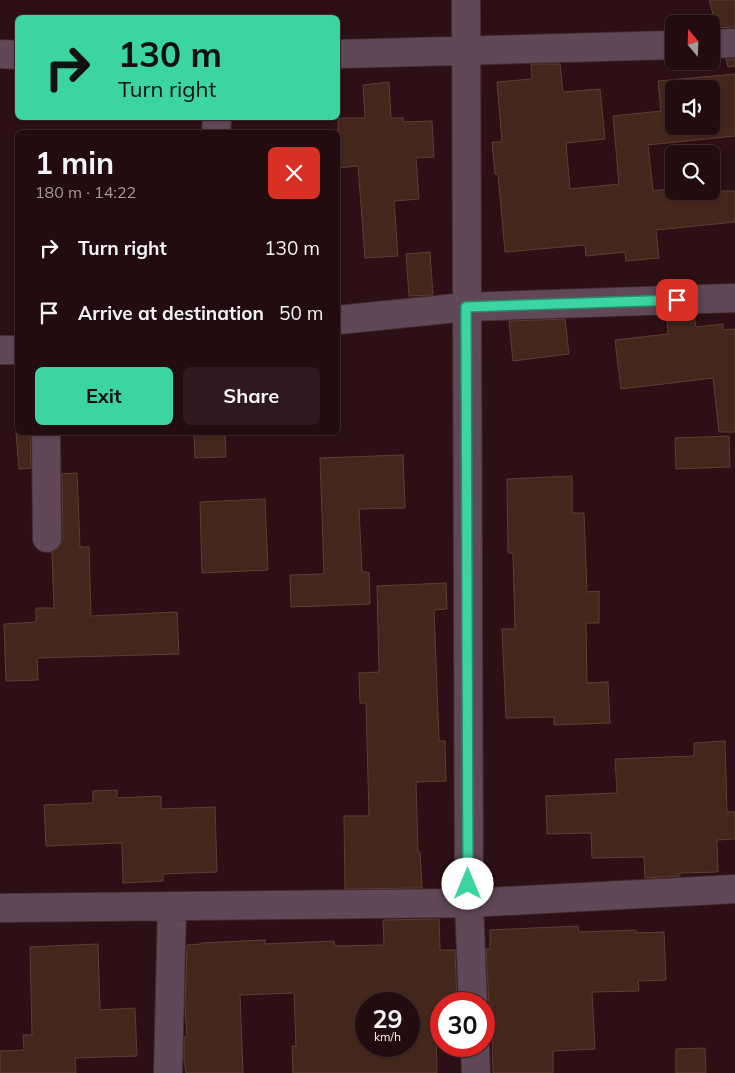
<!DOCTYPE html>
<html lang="en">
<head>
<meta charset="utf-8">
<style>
	:root { --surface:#220c10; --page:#2e1a1e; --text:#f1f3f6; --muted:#a29b9f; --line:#3f2c30; --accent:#3dd4a3 }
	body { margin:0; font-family:Mulish,sans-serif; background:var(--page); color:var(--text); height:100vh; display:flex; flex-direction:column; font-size:19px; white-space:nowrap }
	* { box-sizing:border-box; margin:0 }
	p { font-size:16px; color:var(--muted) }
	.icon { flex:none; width:28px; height:28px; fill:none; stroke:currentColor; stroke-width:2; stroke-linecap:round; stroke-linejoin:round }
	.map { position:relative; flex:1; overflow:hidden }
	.side { position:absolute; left:15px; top:130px; width:325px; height:305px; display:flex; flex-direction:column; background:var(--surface); border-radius:8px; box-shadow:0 1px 4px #0004,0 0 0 1px var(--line) }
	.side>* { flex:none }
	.banner { position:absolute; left:15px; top:15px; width:325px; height:105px; border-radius:8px; box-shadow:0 1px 4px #0004,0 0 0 1px var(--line); background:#3dd4a3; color:#111; overflow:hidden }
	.needle { width:32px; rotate:341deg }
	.fabs { position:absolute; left:665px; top:15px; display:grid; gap:10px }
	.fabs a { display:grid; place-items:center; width:55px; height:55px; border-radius:8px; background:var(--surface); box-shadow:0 1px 4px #0004,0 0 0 1px var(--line); font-size:25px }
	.speed { position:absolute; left:355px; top:992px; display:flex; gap:10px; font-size:25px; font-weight:700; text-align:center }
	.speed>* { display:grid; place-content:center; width:65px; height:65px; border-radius:50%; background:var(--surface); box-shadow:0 1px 4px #0004,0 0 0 1px var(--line); line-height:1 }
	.speed small { font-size:12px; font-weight:400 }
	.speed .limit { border:8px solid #d22; background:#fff; color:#111 }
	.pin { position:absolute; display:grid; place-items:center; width:42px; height:42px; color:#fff; margin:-21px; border-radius:10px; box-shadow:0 2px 8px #0006 }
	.me { position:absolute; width:55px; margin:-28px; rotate:0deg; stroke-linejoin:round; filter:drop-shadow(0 0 4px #0008) }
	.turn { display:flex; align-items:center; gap:18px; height:105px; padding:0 20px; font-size:22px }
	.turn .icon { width:65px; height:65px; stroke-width:2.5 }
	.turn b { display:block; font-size:35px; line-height:42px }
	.round { display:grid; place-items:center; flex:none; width:52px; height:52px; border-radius:8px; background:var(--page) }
	.overview { display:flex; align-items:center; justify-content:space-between; height:85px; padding:0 20px }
	h1 { font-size:30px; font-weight:700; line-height:38px }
	.primary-button { display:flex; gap:10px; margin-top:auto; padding:10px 20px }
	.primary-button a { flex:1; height:58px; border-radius:8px; background:var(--accent); color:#111; font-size:20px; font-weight:700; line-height:58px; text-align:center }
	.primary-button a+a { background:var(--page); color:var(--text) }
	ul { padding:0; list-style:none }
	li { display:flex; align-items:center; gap:15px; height:65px; padding:0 20px }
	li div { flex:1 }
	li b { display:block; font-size:19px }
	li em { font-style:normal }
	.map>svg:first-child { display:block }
	.building { fill:#44271c; stroke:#5e3e33; fill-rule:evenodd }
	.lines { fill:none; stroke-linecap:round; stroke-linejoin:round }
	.minor-casing { stroke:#462b30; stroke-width:30 }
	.minor { stroke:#604859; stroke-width:28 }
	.route-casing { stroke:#288a6a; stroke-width:12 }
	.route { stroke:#3dd4a3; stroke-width:9 }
</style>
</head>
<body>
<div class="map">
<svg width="735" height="1073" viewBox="0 0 735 1073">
	<rect width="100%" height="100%" fill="#2d1016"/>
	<!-- building -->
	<path class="building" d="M709,0H735V27L717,28Z
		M726,59H735V66L728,67Z
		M531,64H560L563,92L600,89L605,139L566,143L570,189L619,184L613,116L661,111L658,81L735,74V136L648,145L653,191L674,188V191H735V222L656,230L659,258L626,261L625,252L586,256L585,245L505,252L498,174H495L492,142H502L497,82L532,79ZM674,89H711V126H674Z
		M389,82L391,118H403V122L432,121L434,157L416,158L419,199L394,201L398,256L365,258L358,166L338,168V118H365L363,85Z
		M430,252L433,295L409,296L406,254Z
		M694,316L696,327L723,324V330L735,329V432H719L713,378L621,389L615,340L668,334L667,319Z
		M565,319L569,354L513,361L509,321Z
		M16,432H30L31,468L19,469Z
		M194,432H225L226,457L195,458Z
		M729,436L730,467L676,469L675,438Z
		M403,455L405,508L359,509L362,572H369L370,604L291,607L290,575L324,574L320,458Z
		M77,473L80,547H89L91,616L177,612L179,654L37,658L38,680L6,681L4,624L36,622V608H54L52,552L60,546L63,538L62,474Z
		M572,476V513H584L587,592L599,591V623H586L587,683L608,682L610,723L554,725V717L506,718L502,629H515L513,553H508L507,479Z
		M265,499L268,570L202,573L200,502Z
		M446,583L447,609L434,610L439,741H445L446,781L416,782L418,852H420L422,888L345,889L344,816H369L366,703H360L359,673L379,672L377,586Z
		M725,741L727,812H735V839L717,840L718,872L680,873V876L645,878L644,857L592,858L591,833L547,834L546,796L617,793L615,759L694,756V743Z
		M117,790V798L161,796V809L215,807L217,872L163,874V881L123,883L122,843L46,846L44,805L93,803V791Z
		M439,919L440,950H455L457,1004H441V1030H436L437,1073H293L292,1046H296L294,993L240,995L243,1073H186L184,1060V1037H187L185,1007L187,945L201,944V943L265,940V944L334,941L335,946L384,945L383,920ZM366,1004H409V1046H366Z
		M578,926L579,932L636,930V933L664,932L666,980L638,981L639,991L592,992L595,1049L553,1051V1073H493L491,1004H489L486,949H490V930Z
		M98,944L100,1010L135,1008L137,1056L75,1058L76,1073H0V1051L24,1050L23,1035H32L30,947Z
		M705,1048L706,1073H676V1049Z"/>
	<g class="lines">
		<!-- minor casing -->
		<g class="minor-casing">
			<path id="minor" d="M466,0L469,903L473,1004
				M711,44L735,43
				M0,54L18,55
				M338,54L674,45
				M216,132L217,118
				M338,320L466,307L735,298
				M0,350H18
				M46,432L47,538
				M0,908L469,903L735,889
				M475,1046L476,1073
				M168,1073L172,906"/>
		</g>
		<!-- minor -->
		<use href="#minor" class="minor"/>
	</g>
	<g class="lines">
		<!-- route casing -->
		<g class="route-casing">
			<path id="route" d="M468,884L466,307L677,300"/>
		</g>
		<!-- route -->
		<use href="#route" class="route"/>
	</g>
</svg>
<div class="fabs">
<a><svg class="needle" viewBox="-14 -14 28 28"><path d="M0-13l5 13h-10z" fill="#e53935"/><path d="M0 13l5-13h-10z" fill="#a29b9f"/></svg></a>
<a><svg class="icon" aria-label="sound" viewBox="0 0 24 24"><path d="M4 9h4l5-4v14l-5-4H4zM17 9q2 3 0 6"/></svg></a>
<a><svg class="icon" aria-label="search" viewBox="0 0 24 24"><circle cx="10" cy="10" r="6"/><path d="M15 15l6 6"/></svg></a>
</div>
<div class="speed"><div>29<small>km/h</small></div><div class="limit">30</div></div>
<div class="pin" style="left:677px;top:300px;background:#d93025"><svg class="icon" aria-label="arrive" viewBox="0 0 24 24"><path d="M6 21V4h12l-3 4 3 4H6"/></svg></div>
<svg class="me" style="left:468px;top:884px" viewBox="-20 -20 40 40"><circle r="19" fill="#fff"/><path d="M0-13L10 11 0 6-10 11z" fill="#3dd4a3"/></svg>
<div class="banner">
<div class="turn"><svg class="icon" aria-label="right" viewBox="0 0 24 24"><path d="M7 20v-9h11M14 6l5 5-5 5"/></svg><div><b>130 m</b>Turn right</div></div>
</div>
<section class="side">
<div class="overview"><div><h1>1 min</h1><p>180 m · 14:22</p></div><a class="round" style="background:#d93025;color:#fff"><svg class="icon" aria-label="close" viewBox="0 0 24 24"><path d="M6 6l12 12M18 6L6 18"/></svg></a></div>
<ul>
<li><svg class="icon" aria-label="right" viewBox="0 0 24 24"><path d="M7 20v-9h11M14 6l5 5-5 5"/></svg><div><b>Turn right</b></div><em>130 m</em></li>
<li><svg class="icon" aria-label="arrive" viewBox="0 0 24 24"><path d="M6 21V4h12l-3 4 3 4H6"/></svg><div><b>Arrive at destination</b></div><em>50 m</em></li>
</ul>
<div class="primary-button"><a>Exit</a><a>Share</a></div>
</section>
</div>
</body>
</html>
